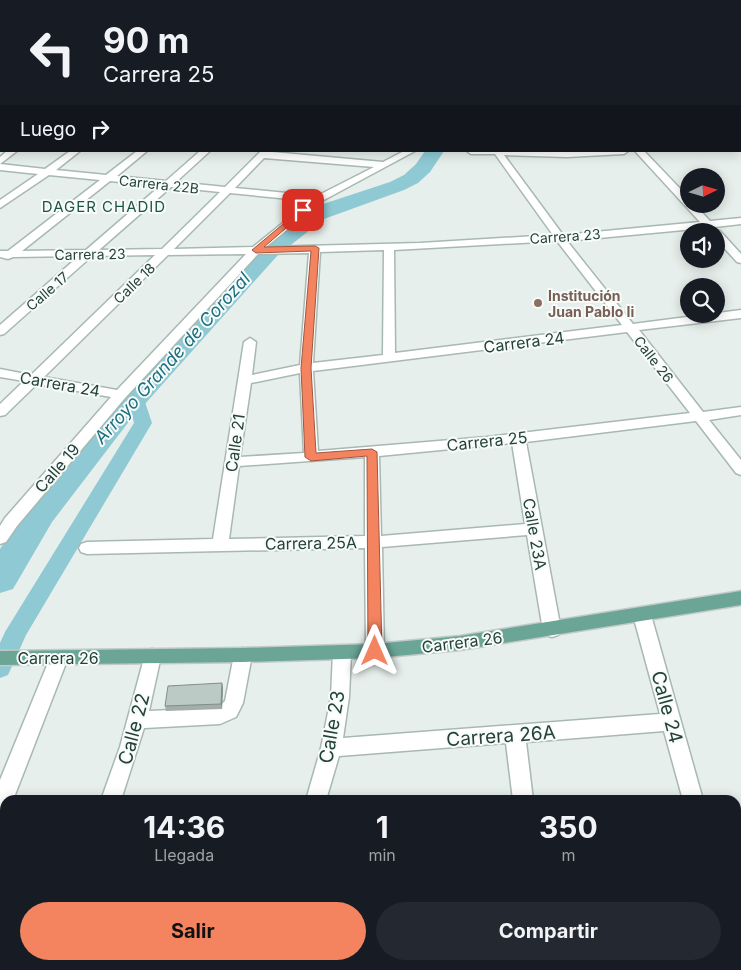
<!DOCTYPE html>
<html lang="es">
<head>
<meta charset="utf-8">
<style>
	:root { --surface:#171b24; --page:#242831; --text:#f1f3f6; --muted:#9ea1a6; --accent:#f4845f }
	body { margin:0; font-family:Inter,sans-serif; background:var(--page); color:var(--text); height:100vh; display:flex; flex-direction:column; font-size:19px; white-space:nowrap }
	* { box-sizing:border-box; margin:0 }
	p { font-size:16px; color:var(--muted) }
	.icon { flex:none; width:28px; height:28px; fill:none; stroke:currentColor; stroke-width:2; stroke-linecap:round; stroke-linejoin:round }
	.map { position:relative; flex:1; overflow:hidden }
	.details { position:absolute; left:0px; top:795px; width:741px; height:175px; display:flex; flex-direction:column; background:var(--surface); border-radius:15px 15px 0 0; box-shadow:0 2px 12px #0003 }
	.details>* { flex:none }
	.guide { position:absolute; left:0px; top:0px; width:741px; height:152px; box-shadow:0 2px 12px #0003; background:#171b24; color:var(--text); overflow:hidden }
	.needle { width:32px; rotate:85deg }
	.buttons { position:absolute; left:680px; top:168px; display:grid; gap:10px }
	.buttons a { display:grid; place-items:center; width:45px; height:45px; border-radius:50%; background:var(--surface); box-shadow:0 2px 12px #0003; font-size:25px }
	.pin { position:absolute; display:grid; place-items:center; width:42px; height:42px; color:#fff; margin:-21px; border-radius:10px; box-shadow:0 2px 8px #0006 }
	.me { position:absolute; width:55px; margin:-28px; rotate:0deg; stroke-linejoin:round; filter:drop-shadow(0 0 4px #0008) }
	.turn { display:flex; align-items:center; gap:18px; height:105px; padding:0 20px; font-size:22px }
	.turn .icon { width:65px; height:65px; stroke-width:2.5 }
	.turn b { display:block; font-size:35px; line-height:42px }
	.then { display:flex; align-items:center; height:48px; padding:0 20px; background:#0003; gap:10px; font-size:19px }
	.eta { display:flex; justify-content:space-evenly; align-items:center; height:85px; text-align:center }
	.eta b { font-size:30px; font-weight:700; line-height:35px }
	.cta { display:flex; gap:10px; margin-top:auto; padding:10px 20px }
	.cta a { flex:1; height:58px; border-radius:30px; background:var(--accent); color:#111; font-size:20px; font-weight:700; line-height:58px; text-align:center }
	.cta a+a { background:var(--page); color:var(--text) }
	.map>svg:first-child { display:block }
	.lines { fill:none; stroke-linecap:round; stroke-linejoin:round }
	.canal { fill:#8ec9d4; fill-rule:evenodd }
	.river { fill:#8ec9d4; fill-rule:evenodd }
	.minor-casing { stroke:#a8b8b2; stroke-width:3 }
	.major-casing { stroke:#c2cac8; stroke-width:3 }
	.minor { fill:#fff; fill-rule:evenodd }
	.major { fill:#6aa596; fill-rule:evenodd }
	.wall { fill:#a1aea9 }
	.shaded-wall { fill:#838d89 }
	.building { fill:#bbcac4; stroke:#838d89 }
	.route { fill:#f4845f; stroke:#9f563e }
	.education-dot { fill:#8d6e63; stroke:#f7fbf9; stroke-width:2 }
	.labels { text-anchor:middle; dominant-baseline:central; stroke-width:4; stroke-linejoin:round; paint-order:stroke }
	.far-street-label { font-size:14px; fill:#24423a; stroke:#f7fbf9 }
	.far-education-label { font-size:14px; font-weight:bold; fill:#785e54; stroke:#f7fbf9; text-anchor:start }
	.far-neighbourhood-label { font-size:15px; letter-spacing:1px; fill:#1f5548; stroke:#f7fbf9 }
	.street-label { font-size:16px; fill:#24423a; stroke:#f7fbf9 }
	.water-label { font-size:18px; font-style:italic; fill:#1c6f80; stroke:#f7fbf9 }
	.near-street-label { font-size:19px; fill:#24423a; stroke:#f7fbf9 }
</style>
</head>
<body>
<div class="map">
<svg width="741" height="970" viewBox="0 0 741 970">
	<rect width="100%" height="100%" fill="#e6efeb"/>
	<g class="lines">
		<!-- canal -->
		<path class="canal" d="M135,391L141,392L143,396L152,423L26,635L8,675L0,678V643L5,632L134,423L127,396L129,392Z"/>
		<!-- river -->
		<path class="river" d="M425,151H444L430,172L418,183L404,190L324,219L278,255L127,424L52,522L13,589L0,593V549L28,506L105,410L262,245L308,209L390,182L404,175L416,164Z"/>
		<!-- minor casing -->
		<g class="minor-casing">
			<path id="minor" d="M11,0H17V1H11Z
				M260,0H268L269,1H261Z
				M310,0H319L320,1H311Z
				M367,0H375L376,1H368Z
				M419,0H427L428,1H420Z
				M485,0H494L495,1H486Z
				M626,0H632L633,1H627Z
				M0,4H1V8H0Z
				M0,18H1V22H0Z
				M740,23H741V29H740Z
				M0,43H1V47H0Z
				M740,62H741V66H740Z
				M0,72H1V76H0Z
				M740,102H741V106H740Z
				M0,103H1V107H0Z
				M740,125L741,126V132L740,131Z
				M740,143H741V149H740Z
				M7,151H17L0,164V157Z
				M70,151H80L56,170L106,175L137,151H147L117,176L166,181L200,151H210L176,182L225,187L261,151L383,162L404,151H415L322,201L266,247L420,243L553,235L495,154H471L467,151H628L624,154L567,157L504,155L563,235L700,222L635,151H644L689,198V204H694L710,221L741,218V224L715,227V230L711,231L705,228L567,241L633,324L741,310V318L639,330L703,412L741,407V415L709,420L741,460V475L736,473L696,421L526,442L561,630L558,635L552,637L546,635L543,630L527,535L382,547L384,651L381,656L375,658L369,656L366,651L365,548L87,554L81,552L79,548L81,544L87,542L213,539L244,342L250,338L256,342L252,375L300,365L309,253L258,254L125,398L17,526L6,542L0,544V526L5,518L111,397L37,384L5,415L0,416V404L24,381L0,377V369L31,375L155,255L92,256L4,334L0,335V325L79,256L13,257L8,259L0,257V251H8L100,180L49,175L0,208V200L38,174L0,170V164L45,169ZM264,158L374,167L317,196L235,188ZM110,181L160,186L86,250L22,251ZM171,187L220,192L162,249L99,250ZM230,193L310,201L253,247L174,249ZM557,241L622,325L395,353L394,250ZM384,250L383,355L313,363L320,252ZM246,254L117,390L44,377L168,255ZM627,332L690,413L487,437L318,451L313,371ZM300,373L304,453L240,457L251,383ZM512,443L525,524L381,536L379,456ZM365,457V536L229,539L239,466Z
				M716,230L720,231L741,254V263L737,262L716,239V231H712Z
				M642,608L648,610L651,615L703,800H683L664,731L526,742L533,800H513L506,743L339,756L326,800H306L321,748L331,697L333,653L336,648L342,646L348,648L351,653L349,697L343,738L660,714L633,615L636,610Z
				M243,648L249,650L252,655L243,703L236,717L220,724L144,728L121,800H101L120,747L146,651L152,649L158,651L161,656L149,711L217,708L225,701L234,655L237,650Z
				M59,651L65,653L68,658L13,800H5V815L0,817V780L50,658L53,653Z
				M741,893V915L736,917V895Z
				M18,965H44L42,970H16Z
				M236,965H261L259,970H234Z
				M436,965H461L459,970H434Z
				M650,965H677L675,970H648Z"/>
		</g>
		<!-- major casing -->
		<g class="major-casing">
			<path id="major" d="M741,591V605L460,650L375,658L243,662L0,665V651L243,648L375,644L460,636Z"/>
		</g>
		<!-- minor -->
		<use href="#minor" class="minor"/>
		<!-- major -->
		<use href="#major" class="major"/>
	</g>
	<!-- wall -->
	<path class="wall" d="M222,683L223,688L222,709L166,711L165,706Z"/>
	<!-- shaded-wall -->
	<path class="shaded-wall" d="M222,683L223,688L222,709L221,704Z"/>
	<!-- building -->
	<path class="building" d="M222,683L221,704L165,706L168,686Z"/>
	<!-- route -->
	<path class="route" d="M301,209L307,210L264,247L315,246L319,248L311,368L316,453L372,449L377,452L382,651L380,655L375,657L370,655L368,651L367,456L311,461L305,457L301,368L311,251L256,253L252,250Z"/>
	<!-- markers -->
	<circle class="education-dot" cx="538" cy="303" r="5"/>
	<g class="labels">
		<!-- far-street labels -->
		<g class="far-street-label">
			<text transform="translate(159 184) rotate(6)">Carrera 22B</text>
			<text transform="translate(565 236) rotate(-4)">Carrera 23</text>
			<text transform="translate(90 254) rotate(-1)">Carrera 23</text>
			<text transform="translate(134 283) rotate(-44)">Calle 18</text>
			<text transform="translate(47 291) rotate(-41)">Calle 17</text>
			<text transform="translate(654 359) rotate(52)">Calle 26</text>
		</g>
		<!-- far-education labels -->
		<g class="far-education-label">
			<text x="548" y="295">Institución<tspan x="548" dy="16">Juan Pablo Ii</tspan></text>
		</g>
		<!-- far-neighbourhood labels -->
		<g class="far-neighbourhood-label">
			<text x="104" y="206">DAGER CHADID</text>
		</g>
		<!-- street labels -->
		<g class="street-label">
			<text transform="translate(524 342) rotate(-7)">Carrera 24</text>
			<text transform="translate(60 384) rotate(10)">Carrera 24</text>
			<text transform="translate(487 441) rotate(-6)">Carrera 25</text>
			<text transform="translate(235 443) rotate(-82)">Calle 21</text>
			<text transform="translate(57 468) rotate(-49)">Calle 19</text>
			<text transform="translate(535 534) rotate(80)">Calle 23A</text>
			<text transform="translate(311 543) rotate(-1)">Carrera 25A</text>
			<text transform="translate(462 642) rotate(-7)">Carrera 26</text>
			<text x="58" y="658">Carrera 26</text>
		</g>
		<!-- water labels -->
		<g class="water-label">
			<text transform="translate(172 358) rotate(-48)">Arroyo Grande de Corozal</text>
		</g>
		<!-- near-street labels -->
		<g class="near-street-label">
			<text transform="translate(667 707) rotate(75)">Calle 24</text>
			<text transform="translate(332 727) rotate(-80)">Calle 23</text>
			<text transform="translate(134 729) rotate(-75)">Calle 22</text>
			<text transform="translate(501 736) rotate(-4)">Carrera 26A</text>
		</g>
	</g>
</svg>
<div class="buttons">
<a><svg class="needle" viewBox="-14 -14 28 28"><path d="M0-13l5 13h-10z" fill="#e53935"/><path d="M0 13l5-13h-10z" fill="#9ea1a6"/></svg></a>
<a><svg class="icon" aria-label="sound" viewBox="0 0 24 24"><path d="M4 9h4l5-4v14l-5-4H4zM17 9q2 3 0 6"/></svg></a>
<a><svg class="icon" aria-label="search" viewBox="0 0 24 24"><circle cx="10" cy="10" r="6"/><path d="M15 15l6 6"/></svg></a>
</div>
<div class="pin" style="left:303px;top:210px;background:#d93025"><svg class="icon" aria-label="arrive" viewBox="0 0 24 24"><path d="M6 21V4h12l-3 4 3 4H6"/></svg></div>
<svg class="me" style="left:375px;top:651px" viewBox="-20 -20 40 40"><path d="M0-17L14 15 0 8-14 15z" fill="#f4845f" stroke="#fff" stroke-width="4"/></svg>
<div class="guide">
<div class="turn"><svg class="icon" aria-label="left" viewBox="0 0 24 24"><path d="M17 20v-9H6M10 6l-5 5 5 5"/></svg><div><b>90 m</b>Carrera 25</div></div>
<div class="then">Luego<svg class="icon" aria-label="right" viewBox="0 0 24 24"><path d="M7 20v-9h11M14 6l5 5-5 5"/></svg></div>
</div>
<section class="details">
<div class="eta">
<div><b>14:36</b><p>Llegada</p></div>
<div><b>1</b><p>min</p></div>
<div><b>350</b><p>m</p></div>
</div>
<div class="cta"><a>Salir</a><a>Compartir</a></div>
</section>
</div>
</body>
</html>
